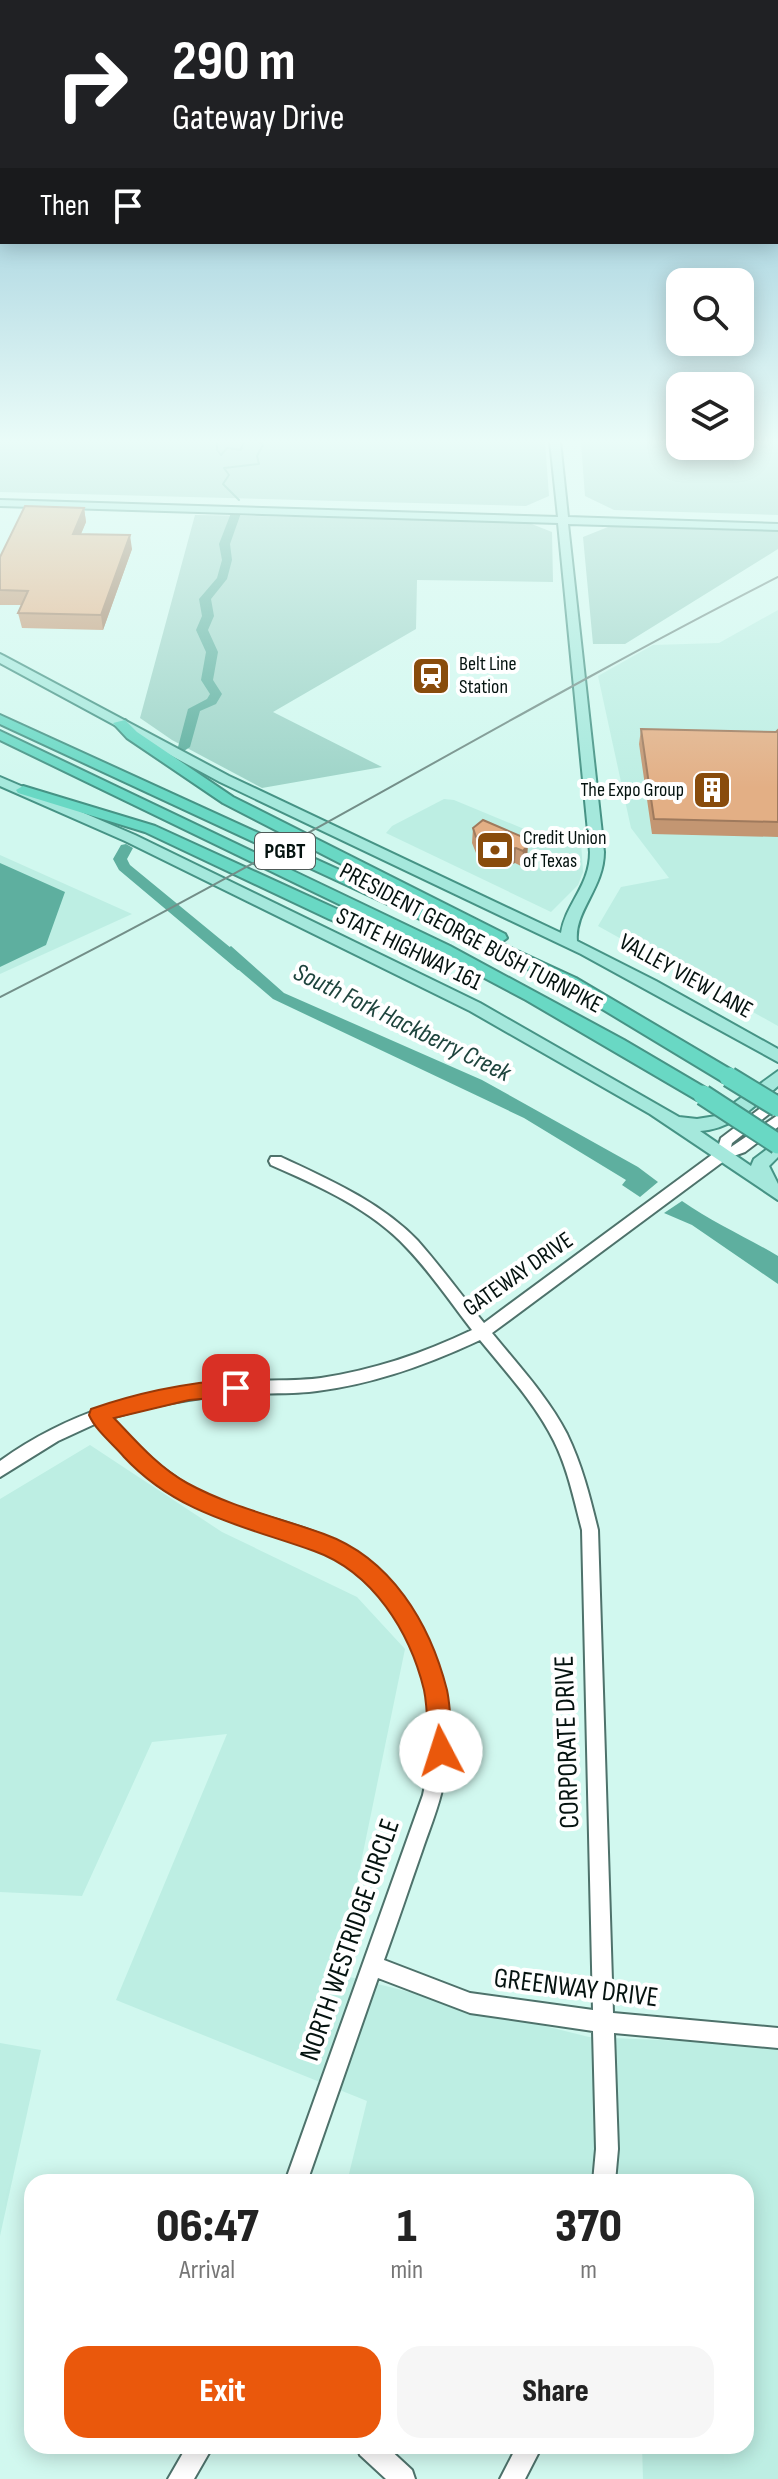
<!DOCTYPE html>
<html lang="en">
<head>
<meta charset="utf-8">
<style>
	:root { --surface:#fff; --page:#f6f6f6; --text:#222; --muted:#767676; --accent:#ea580c }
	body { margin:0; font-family:"Sofia Sans Condensed",sans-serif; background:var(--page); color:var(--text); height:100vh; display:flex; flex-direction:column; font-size:30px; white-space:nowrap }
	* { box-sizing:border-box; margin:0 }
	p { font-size:26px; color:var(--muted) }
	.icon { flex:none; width:44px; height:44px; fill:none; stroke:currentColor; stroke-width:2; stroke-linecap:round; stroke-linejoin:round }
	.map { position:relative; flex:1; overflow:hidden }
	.side { position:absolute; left:24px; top:2174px; width:730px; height:280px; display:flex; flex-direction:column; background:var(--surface); border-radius:24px; box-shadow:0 4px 20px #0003 }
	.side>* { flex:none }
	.guide { position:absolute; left:0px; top:0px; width:778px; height:244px; box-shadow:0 4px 20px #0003; background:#202124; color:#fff; overflow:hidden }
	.tools { position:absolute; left:666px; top:268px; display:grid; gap:16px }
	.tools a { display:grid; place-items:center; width:88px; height:88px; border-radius:16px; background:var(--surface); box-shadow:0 4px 20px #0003; font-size:40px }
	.pin { position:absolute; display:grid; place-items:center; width:68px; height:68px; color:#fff; margin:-34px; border-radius:16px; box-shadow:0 4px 12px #0006 }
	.me { position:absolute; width:88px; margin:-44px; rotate:355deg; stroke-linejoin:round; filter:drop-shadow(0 0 6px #0008) }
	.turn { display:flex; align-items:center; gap:28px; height:168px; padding:0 40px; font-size:36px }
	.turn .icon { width:104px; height:104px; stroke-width:2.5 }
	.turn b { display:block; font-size:56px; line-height:68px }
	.then { display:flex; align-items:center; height:76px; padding:0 40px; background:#0003; gap:16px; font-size:30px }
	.eta { display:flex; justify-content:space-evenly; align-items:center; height:136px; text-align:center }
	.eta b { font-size:48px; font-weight:800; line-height:56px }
	.action { display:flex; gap:16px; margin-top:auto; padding:16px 40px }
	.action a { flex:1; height:92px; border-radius:24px; background:var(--accent); color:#fff; font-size:32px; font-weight:800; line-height:92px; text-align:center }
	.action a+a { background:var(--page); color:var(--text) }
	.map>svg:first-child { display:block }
	.built { fill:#bdeee3 }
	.green { fill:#9ed4c8 }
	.water { fill:#5eaf9f }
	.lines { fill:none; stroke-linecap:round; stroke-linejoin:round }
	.stream { stroke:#5eaf9f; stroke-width:2 }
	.river { fill:#5eaf9f; fill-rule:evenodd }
	.minor-casing { stroke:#4e726b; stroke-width:4 }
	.major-casing { stroke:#469385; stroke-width:4 }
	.highway-casing { stroke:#469385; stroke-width:4 }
	.minor { fill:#fff; fill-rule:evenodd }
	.major { fill:#a5e8dc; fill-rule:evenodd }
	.highway { fill:#69d8c4; fill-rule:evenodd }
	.tram { stroke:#738e88; stroke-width:2 }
	.highway-bridge-casing { stroke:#469385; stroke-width:23; stroke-linecap:butt }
	.highway-bridge { stroke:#69d8c4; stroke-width:19 }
	.wall { fill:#c39672 }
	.shaded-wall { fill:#9f7a5d }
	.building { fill:#e3af85; stroke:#9f7a5d; stroke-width:2 }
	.route { fill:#ea580c; stroke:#983908; stroke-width:2 }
	.labels { text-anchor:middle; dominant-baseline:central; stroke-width:8; stroke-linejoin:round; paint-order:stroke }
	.far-poi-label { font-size:20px; fill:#051310; stroke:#fff; text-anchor:start }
	.shield { fill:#fff; stroke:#505a58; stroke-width:2 }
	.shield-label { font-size:22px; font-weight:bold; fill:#051310 }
	.street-label { font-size:24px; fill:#051310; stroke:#fff }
	.water-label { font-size:26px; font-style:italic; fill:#1e443d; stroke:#fff }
	.near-street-label { font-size:28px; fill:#051310; stroke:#fff }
</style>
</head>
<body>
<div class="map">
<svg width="778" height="2479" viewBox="0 0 778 2479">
	<rect width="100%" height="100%" fill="#d1f8ef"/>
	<!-- built -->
	<path class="built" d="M778,610V1026L598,926L621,887L669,878L631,828L598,676L653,645L719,643Z
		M444,799L454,800L553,841L581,842L583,872L578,885L551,912L386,833L392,826Z
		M0,855L132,914L0,974Z
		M90,1445L222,1532L357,1597L405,1649L338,1974L589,2037L778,2045V2479H643L642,2446H746V2182H347L367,2101L116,2000L227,1734L152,1742L82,1896L0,1892V1499Z
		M0,2043L41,2050L0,2236Z"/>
	<!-- green -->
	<path class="green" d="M0,441H545L549,496L526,506L0,492Z
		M584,441H680V446H740V441H778V515L614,510L585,496L581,443Z
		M195,515L524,521L552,532L553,582L417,580L416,629L273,712L382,767L262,788L172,740L140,718Z
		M613,525L778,530V549L625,644H593L583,537Z"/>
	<!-- water -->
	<path class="water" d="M0,863L65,892L46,945L0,967Z
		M231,946L284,993L482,1080L638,1167L658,1182L640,1197L622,1185L626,1180L524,1118L273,999L220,954Z
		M682,1201C712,1222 746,1237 778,1256V1284L692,1225L664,1213Z"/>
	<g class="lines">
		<!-- stream -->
		<path class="stream" d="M217,441V450L221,455L227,448L241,450L244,441
			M239,500L223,484L229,475L224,468L259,464L257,456L263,445L258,441"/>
		<!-- river -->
		<path class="river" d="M236,510L241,513L230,544L232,560L227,579L211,599L214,616L208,630L218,652L213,680L222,694L216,704L200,711L190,747L184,751L178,747L188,709L207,699L210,694L201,680L206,652L196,630L202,616L199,599L217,578L222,560L219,544L231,513Z
			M126,844L133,848L127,859L130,865L248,962V970H238L119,870L113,859L121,845Z"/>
		<!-- minor casing -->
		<g class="minor-casing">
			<path id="minor" d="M778,1095V1107L732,1143L731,1147L778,1115V1127L745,1152L728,1158L492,1333C518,1365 548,1397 567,1434C582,1465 590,1497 598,1530L613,2013L778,2028V2048L614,2033L618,2149L615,2182H593L596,2149L593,2031L470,2013L378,1978L307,2182H285L423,1795C428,1771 433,1747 432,1722C428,1650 382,1577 315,1548C268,1527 217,1521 172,1494C142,1477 120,1449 97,1423L58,1441L0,1477V1461C68,1412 146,1389 229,1382C259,1379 290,1382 321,1378C374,1370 424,1353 472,1330C451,1303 431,1273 407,1248C371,1209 319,1186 271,1165L269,1161L271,1157H281C328,1179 381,1202 418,1241C441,1267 462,1296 484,1323L717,1151L721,1138ZM480,1340C506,1372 535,1403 554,1441C568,1469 574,1500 582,1530L593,2010L470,1993L384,1960C397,1924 409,1888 422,1851C428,1833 436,1814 441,1794C458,1733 447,1667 413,1614C391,1581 365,1555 329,1538C298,1524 264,1517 232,1506C178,1487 148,1458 111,1418C151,1406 190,1398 231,1395C260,1392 289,1395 317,1391C374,1384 429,1364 480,1340Z
				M187,2446H213L194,2479H168Z
				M357,2446H386L412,2470L415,2479H386L360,2455Z
				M517,2446H542L525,2479H500Z"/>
		</g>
		<!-- major casing -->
		<g class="major-casing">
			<path id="major" d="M550,441H560L568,517L778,524V530L568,524L604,852C604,888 574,911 577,941L656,981L778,1049V1062L581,954L220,782L0,663V654L4,656L229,776L561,933C566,903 590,886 590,852L558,523L0,506V500L558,517Z
				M0,777L135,835L480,1003L679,1117L697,1119L716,1116L778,1071V1086C755,1106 733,1129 700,1131L751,1166L754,1159L778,1141V1157L769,1166L778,1184V1200L650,1114L470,1011L125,841L0,786Z"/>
		</g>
		<!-- highway casing -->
		<g class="highway-casing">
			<path id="highway" d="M0,715L462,926L223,803L127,738L113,723L125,720L137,732L233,797L505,934L507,938L500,943L576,978L735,1072L738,1077L729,1083L723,1082L564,986L0,724Z
				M0,731L450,946L624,1040L709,1090L712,1095L709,1100H697L526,1000L426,947L425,953H413L329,919L145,832L18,793L16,790L23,786L155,826L341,911L411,939L0,740Z"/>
		</g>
		<!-- minor -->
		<use href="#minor" class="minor"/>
		<!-- major -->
		<use href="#major" class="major"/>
		<!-- highway -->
		<use href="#highway" class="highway"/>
		<!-- tram -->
		<path class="tram" d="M0,997C264,865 515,711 778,577"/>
		<!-- highway-bridge casing -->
		<g class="highway-bridge-casing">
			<path id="highway-bridge" d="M729,1077L778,1107
				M703,1095L778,1144"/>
		</g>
		<!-- highway-bridge -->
		<use href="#highway-bridge" class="highway-bridge"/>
	</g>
	<!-- wall -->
	<path class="wall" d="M84,508L86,522L81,534L132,549L103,630L22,628L18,613L22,605H0V557Z
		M641,729L776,732L778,730V837L652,834L639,744Z
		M473,828L525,838L527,860L521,866L515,863L504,866L476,853L472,843Z"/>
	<!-- shaded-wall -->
	<path class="shaded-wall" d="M84,508L86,522L75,548L73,534Z
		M130,535L132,549L103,630L101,615Z
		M528,845L527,860L521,866L523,851Z
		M516,848L515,863L504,866L506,850Z"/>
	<!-- building -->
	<path class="building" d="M25,506L84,508L73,534L130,535L101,615L18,613L28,591L0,590V557Z
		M641,729L776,732L778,730V822L654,819Z
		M483,820L525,838L528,845L523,851L516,848L506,850L476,837L473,828Z"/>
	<!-- sky -->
	<linearGradient id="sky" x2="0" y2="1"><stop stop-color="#71b2cb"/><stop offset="0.56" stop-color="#eafcf8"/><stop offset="1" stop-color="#eafcf8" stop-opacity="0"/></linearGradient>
	<rect width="778" height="788" fill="url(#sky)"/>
	<!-- route -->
	<path class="route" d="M236,1379L243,1382L246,1388L243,1394L236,1396L189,1400L114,1418C136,1441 158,1467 187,1483C231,1507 277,1517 324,1534C391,1558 430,1623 447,1690C451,1709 451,1731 452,1751L449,1759L441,1763L432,1759L429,1751C427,1731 428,1709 424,1690C410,1632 373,1572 314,1551C244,1526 177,1514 124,1457C113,1444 96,1431 89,1415L91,1409C139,1392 185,1383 236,1379Z"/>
	<!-- icons -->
	<defs>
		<g id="station-square" transform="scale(2)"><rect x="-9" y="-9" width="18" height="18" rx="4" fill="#894c0c" stroke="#fff"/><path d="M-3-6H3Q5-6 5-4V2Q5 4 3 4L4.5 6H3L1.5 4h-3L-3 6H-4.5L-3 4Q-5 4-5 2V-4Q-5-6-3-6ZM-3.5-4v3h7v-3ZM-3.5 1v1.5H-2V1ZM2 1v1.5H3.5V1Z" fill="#fff"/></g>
		<g id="building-square" transform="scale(2)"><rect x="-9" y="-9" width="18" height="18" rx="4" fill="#894c0c" stroke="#fff"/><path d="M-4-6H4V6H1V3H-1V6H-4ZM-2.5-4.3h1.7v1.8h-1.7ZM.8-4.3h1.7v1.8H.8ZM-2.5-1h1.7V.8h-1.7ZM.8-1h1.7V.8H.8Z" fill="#fff"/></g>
		<g id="bank-square" transform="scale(2)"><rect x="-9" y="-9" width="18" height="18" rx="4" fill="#894c0c" stroke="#fff"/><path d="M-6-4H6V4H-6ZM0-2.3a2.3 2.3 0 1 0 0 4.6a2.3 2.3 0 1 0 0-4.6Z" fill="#fff"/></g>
	</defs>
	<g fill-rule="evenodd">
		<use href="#station-square" x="431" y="676"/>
		<use href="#building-square" x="712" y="790"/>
		<use href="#bank-square" x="495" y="850"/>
	</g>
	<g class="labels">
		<!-- far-poi labels -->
		<g class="far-poi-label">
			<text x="459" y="664">Belt Line<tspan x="459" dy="23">Station</tspan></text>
			<text x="684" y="790" text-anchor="end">The Expo Group</text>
			<text x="523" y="838">Credit Union<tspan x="523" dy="23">of Texas</tspan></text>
		</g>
		<!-- shield labels -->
		<rect class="shield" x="255" y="833" width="60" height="36" rx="6"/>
		<g class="shield-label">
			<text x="285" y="851">PGBT</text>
		</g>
		<!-- street labels -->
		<g class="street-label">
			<text transform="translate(471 938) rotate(28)">PRESIDENT GEORGE BUSH TURNPIKE</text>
			<text transform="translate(409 949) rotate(26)">STATE HIGHWAY 161</text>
			<text transform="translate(686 976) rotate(29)">VALLEY VIEW LANE</text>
			<text transform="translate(518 1274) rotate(-35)">GATEWAY DRIVE</text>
		</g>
		<!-- water labels -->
		<g class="water-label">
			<text transform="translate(402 1023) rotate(26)">South Fork Hackberry Creek</text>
		</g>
		<!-- near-street labels -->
		<g class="near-street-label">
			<text transform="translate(567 1742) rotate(-92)">CORPORATE DRIVE</text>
			<text transform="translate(350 1940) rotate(-71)">NORTH WESTRIDGE CIRCLE</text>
			<text transform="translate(576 1988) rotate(7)">GREENWAY DRIVE</text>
		</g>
	</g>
</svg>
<div class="tools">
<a><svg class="icon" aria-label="search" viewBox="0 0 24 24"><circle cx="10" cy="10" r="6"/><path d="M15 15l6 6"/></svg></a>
<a><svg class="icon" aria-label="layers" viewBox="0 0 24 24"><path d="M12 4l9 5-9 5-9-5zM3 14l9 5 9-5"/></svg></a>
</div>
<div class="pin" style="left:236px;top:1388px;background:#d93025"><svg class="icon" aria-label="arrive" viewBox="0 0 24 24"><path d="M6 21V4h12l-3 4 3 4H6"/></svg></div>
<svg class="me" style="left:441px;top:1751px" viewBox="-20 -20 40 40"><circle r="19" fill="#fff"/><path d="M0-13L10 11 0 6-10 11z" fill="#ea580c"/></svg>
<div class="guide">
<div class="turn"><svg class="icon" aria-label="right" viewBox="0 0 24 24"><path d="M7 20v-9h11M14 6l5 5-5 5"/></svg><div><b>290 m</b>Gateway Drive</div></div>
<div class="then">Then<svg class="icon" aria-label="arrive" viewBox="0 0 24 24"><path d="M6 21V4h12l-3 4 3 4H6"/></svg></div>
</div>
<section class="side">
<div class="eta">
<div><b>06:47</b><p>Arrival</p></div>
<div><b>1</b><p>min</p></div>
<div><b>370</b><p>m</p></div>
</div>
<div class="action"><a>Exit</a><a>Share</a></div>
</section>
</div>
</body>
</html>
